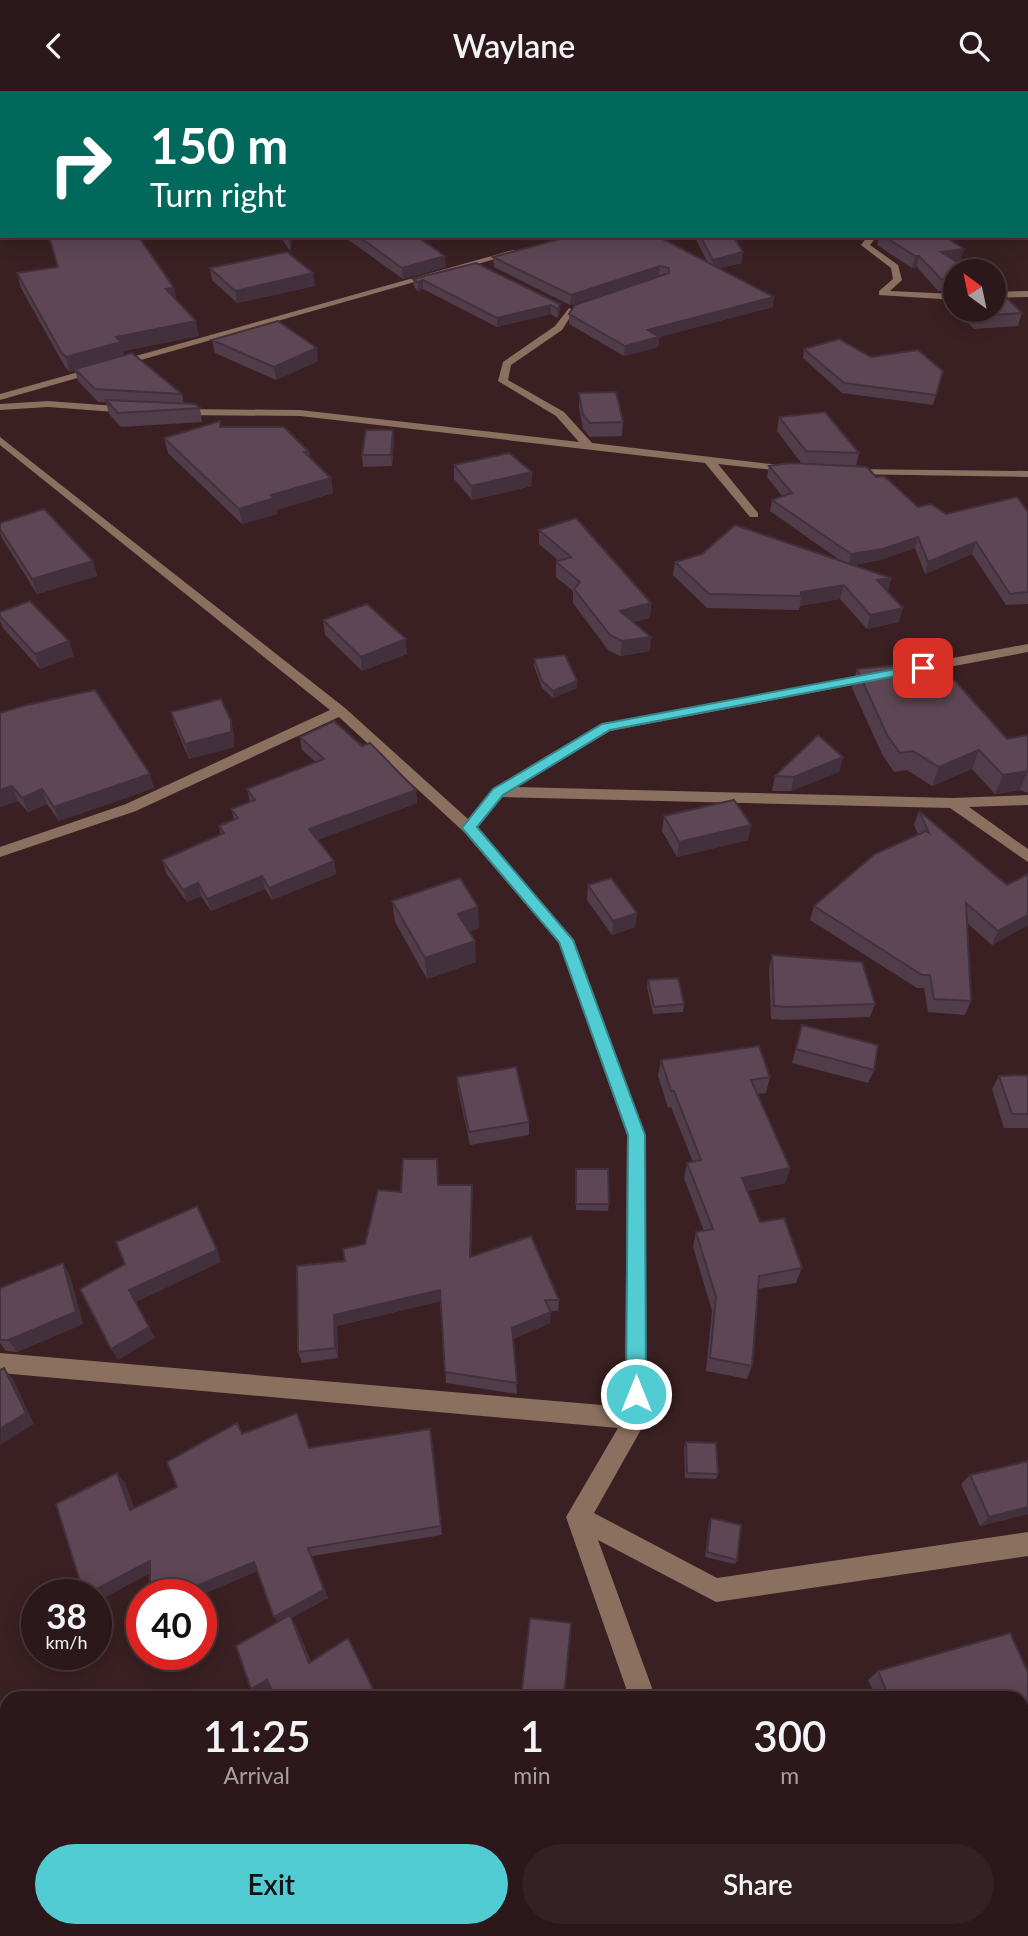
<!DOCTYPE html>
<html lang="en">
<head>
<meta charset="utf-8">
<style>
	:root { --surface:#2c181a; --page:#342123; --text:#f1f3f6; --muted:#a6a0a2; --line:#483739; --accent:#51ccd3 }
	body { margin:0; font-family:Lato,sans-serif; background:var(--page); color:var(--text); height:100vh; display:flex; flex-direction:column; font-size:26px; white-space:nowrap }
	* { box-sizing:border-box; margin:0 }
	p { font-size:23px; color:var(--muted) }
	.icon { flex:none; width:38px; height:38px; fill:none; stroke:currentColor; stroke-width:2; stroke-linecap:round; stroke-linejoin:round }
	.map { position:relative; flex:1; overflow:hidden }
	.drawer { position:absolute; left:0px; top:1600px; width:1029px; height:247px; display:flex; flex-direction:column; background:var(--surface); border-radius:21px 21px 0 0; box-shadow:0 4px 18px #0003,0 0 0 2px var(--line) }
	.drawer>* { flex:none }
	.hud { position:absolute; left:0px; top:0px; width:1029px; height:147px; box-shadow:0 4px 18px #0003,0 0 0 2px var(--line); background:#00695c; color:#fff; overflow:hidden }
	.needle { width:46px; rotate:327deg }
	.fabs { position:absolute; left:943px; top:168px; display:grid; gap:14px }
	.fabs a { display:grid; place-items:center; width:63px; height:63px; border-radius:50%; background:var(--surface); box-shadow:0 4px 18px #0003,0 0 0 2px var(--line); font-size:35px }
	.speed { position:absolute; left:21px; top:1488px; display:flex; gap:14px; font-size:35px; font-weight:700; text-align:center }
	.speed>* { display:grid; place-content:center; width:91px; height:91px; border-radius:50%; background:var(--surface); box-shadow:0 4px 18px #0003,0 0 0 2px var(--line); line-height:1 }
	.speed small { font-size:18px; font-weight:400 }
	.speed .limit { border:10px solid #d22; background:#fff; color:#111 }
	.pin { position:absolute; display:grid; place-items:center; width:60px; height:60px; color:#fff; margin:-30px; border-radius:14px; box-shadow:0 4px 10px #0006 }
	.me { position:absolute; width:77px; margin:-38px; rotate:0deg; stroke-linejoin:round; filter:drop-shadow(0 0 5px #0008) }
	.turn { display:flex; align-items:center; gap:24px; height:147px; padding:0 35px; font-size:32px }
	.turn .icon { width:91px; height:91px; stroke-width:2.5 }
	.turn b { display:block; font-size:49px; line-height:60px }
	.eta { display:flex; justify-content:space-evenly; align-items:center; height:119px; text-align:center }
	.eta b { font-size:42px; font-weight:600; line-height:49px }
	.button { display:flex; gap:14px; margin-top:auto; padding:14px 35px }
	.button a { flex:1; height:80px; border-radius:42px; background:var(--accent); color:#111; font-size:28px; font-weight:600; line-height:80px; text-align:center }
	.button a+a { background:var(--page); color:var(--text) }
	header { display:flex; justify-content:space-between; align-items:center; height:91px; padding:0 35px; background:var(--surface); font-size:32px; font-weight:600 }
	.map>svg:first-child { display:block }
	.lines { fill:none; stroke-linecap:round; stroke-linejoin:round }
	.path { stroke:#968081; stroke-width:2; stroke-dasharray:2.5 2; stroke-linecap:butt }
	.minor { fill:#8b6f5f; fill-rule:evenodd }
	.wall { fill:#513c49 }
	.shaded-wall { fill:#42313c }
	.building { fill:#5e4655; stroke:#42313c; stroke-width:2 }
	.route { fill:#51ccd3; stroke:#358589; stroke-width:2 }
</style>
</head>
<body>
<header><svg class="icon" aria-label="back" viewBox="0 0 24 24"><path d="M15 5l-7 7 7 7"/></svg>Waylane<svg class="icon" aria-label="search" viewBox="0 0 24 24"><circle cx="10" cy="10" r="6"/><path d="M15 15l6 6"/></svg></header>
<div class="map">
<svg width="1028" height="1845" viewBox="0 0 1028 1845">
	<rect width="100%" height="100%" fill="#3a2022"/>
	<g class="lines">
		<!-- path -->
		<path class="path" d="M172,1L199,2"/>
		<!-- minor -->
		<path class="minor" d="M314,0H320V2H314Z
			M921,0H959L962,2H923Z
			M1027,3H1028V7H1027Z
			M1027,79H1028V83H1027Z
			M0,122H2V126H0Z
			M868,145H877L870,154L898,174L902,189L890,200L956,203V209L879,204V200L893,188L891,177L861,154Z
			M513,159L520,161L0,309V303Z
			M1028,200V206L994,207V201Z
			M569,217L574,220L562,239L511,274L508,289L564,321L592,352L795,376L797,378L791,381L718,373L758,422V426H750L705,372L300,325L178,324L173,321L178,318L300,319L579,351L556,325L498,290L503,271L555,235Z
			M48,310L129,316L134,319L129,322L48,316L0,319V313Z
			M0,346L345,617L468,728L493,698L601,633L1028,553V561L610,640L516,696L953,707L1028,704V714L969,716L1028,758V771L950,717L502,706L477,737L574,849L645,1044L647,1328L594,1422L717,1487L1028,1441V1465L716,1511L598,1449L652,1597L651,1606H625L626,1597L566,1426L618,1337L0,1282V1262L625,1316L627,1044L559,852L464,741L339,626L136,720L0,766V756L126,713L330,619L0,354Z
			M850,378L1028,380V386L846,383L844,381Z
			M299,1839H329L327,1845H297Z
			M603,1839H631V1845H603Z"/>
	</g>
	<!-- wall -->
	<path class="wall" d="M280,145H292L290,160Z
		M343,145H416L446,176L403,188Z
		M694,145H733L742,172L719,177L773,216L659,246L658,256L624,265L569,233V223L659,185L570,214L494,176L493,166L708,172Z
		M879,145H944L961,169L956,170V218L949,211L952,201L938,200L917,176L912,177L877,154Z
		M210,177L315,195L237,212L212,189Z
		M17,182L174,197L176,209L199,245L123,260L124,264L182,303L184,313L200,317L202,331L121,336L109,323L106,311H98L78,290L75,279L70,281L65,276L21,197Z
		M413,188L560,213V222L557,227L551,223L497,236L423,198L418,200L414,196Z
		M956,219H994L1022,222L1018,235L974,238Z
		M212,249L318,270L276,289L215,262Z
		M804,258L871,266L943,280L933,314L842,302L803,267Z
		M579,302L623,331L622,345L590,346L583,338L579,316Z
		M779,326L859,362L856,375L876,386L918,416L946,423L1028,421V513L1006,514L972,463L925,483L915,457L880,469L854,474L891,487L888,500L899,531L867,538L840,508L800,515L799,519L707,517L673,484L675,471L841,470L770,420L772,409L782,405L767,386L769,375L802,373L777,340Z
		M220,330L221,336L309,361L310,366L331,387L333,402L276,419L277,423L242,433L168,362L164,347Z
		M394,350L392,375L363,376L362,364Z
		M454,374L532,395L472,409L454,388Z
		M0,432L93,470L97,485L37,503L2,447L0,441Z
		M539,439L651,512L650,527L633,531L650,560L620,565L608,559L573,512V500L556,486V471L559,470L539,453Z
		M0,521L74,565L40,578L3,537L0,529Z
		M323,529L407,563L362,580L325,544Z
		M534,568L577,597L553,607L542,597L534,575Z
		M857,578L915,583L1007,648L1028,644V702L1020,699L995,703L972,678L932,695L907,679L894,681L882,663L852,597Z
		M171,621L231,630L234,644V656L189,668L175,635Z
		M0,622L154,697L59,730L47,713L28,721L18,710L0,716Z
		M300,646L362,655L416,699L417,712L317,749L334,770L336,783L272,809L265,798L211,820L201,805L187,811L166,782L162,769L221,744L219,735L234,729L231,718L250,711L247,698L316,671L302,659Z
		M843,666L839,681L791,700H772L775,685Z
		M919,720L1007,794L1028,783V834L992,854L967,832L971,910L965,924L928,921L924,897H917L810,829L814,815L918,743L914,734Z
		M664,725L751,734L748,749L677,766L662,740Z
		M588,794L637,822L635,836L612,844L587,809Z
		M392,810L479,837L469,841L476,871L427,888L395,831Z
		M772,864L875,913L870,926L783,929L771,928L769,878Z
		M648,889L684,913L683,921L653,923L647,896Z
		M802,934L874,979L868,992L792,972Z
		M661,969L770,986L766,1002L757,1003L790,1077L785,1092L747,1100L760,1131L802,1177L796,1192L758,1198L752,1275L747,1288L706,1280L712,1220L693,1156L696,1141L704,1140L684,1087L687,1072L693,1071L671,1016L668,1017L658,985Z
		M1028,984V1037H1004L992,998L999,985Z
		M457,986L529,1031V1044L470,1054L458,999Z
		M576,1078L609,1113L608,1120L576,1119Z
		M439,1094L472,1106L471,1166L559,1209L558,1220H550V1232L513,1248L517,1303L446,1292L441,1210L337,1235L338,1267L302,1272L298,1261L345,1170L365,1153L401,1101Z
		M70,1185L83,1233L17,1261L6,1260L0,1252V1197Z
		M301,1333L309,1357L432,1349L442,1444L312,1465L328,1507L291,1527L296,1535L311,1571L272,1599L259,1606L278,1531L257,1480L201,1504L150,1482L96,1511V1503L125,1392L134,1417L177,1396L242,1343Z
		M686,1351L718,1383L716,1388L685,1387L684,1356Z
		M1028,1370V1423L980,1435L961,1393L970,1384Z
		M711,1427L737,1469L735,1473L705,1466L709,1432Z
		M878,1580L1028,1581V1657L1022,1659V1606H876L868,1589Z
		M968,1839L972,1845H952L957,1840Z"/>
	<!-- shaded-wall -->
	<path class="shaded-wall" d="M2,88V110L0,118V95Z
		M289,145H292L290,160L289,149Z
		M964,158L961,169L939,173L941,161Z
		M743,161L742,172L712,179L713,169Z
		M445,165L446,176L403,188L402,177Z
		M915,165H919L917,176L912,177Z
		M660,175L659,185L570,214L571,204Z
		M313,182L315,195L237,212L235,200Z
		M423,189V198L418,200V191Z
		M174,197L177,211L166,198Z
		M774,206L773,216L659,246L658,256L624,265L625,255L648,239Z
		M560,213V222L557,227L558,218Z
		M551,214V223L497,236V227Z
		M196,230L199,245L123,260L125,266L70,281L66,266L116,246Z
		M317,257L318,270L276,289L274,276Z
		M393,339L394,350L392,375L391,364Z
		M532,381V395L472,409L471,395Z
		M331,387L333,402L276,419L277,423L242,433L239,418L271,404Z
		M918,446L915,457L880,469L848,475L851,463Z
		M976,451L972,463L925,483L928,471Z
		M93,470L97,485L37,503L32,488Z
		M891,487L888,500L877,489Z
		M844,494L840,508L800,515L801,505V501Z
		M651,512L650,527L618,534L620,520Z
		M903,517L899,531L867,538L870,524Z
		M651,546L650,560L620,565L622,550Z
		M406,548L407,563L362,580L361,566Z
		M69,550L74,565L40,578L35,563Z
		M577,590V597L553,607V600Z
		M231,630L234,644V656L189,668L185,653Z
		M979,659L972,678L932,695L939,676Z
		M843,666L839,681L791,700L794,686Z
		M1028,680L1020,699L995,703L1003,684Z
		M150,683L154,697L59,730L54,716Z
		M12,695L18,710L0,716V699Z
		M42,698L47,713L28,721L22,707Z
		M416,699L417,712L312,751L309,738Z
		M751,734L748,749L677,766L679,751Z
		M334,770L336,783L272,809L269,797Z
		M262,785L265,798L211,820L207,808Z
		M198,792L201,805L187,811L183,799Z
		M478,816L479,837L459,844L458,823Z
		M637,822L635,836L612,844L613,830Z
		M1028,824V834L992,854L998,840Z
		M475,850L476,871L427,888L425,867Z
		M790,1077L785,1092L738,1102L742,1087Z
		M472,1094V1106L471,1178L470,1166Z
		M217,1159L221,1171L136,1211L155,1247L118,1269L111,1258L129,1199Z
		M63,1172L70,1185L83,1233L17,1261L8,1249Z
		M440,1199L441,1210L337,1235L338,1267L335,1257L334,1224Z
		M551,1221L550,1232L512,1248V1237Z
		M4,1277L13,1288L34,1333L0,1354Z
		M117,1382L125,1392L137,1428L130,1419Z
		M1028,1416V1423L980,1435L989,1426Z
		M308,1457L328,1507L291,1527L296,1535L315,1581L274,1526Z
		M150,1470L157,1478L96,1511V1503H87Z
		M254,1471L259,1479L201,1504L189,1503V1498Z
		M267,1589L275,1598L259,1606L251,1598Z"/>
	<!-- building -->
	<path class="building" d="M108,0H176L177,2H110Z
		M581,0H628V2H582Z
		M0,75H2V88L0,95Z
		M49,145H138L174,197L166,198L196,230L116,246L121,251L66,266L61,261L17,182L58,176Z
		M358,145H416L445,165L402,177Z
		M571,145H657L774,206L648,239L659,246L625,255L569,223L575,214L669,182V177L660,175L571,204L493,166Z
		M700,145H733L743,161L713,169Z
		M884,145H944L964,158L941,161L972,180H956V189L941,188L919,165H915Z
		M287,161L313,182L235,200L210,177Z
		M476,172L560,213L558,218L551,214L497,227L423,189L418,191L413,188Z
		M994,194L1022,222L977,225L971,219H994Z
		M278,230L317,257L274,276L212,249Z
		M839,248L871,266L918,259L943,280L936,304L844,292L804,258Z
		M132,262L182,303L95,298L75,278Z
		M616,301L623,331L590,332L583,324L579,302Z
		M106,309L195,313L200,317L118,322Z
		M825,321L859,362L806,360L779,326Z
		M220,330V336H284L309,361H304L331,387L271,404L274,407L239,418L164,347Z
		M366,339H393L391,364H362Z
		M509,362L532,381L471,395L454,374Z
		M790,372L867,376L876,386L884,385L918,416L931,413L946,423L1017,406L1028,421V501L1010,503L976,451L928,471L918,446L883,458L851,463L772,409L792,402L769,375Z
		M44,418L93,470L32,488L0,438V432Z
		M576,427L651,512L620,520L651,546L622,550L610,544L574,498L580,491L556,471L571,466L539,439Z
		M735,434L891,487L877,489L903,517L870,524L844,494L801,501V505L709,503L675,471L702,463Z
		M30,510L69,550L35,563L0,525V521Z
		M367,513L406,548L361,566L323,529Z
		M565,564L577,590L553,600L542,590L534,568Z
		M910,573L915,583L948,582L1007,648L1028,644V680L1003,684L979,659L939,676L913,660L900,662L887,644L857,578Z
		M95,599L150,683L54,716L42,698L22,707L12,695L0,699V622L27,614Z
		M221,608L231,630V641L185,653L171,621Z
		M334,630L362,655L370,652L416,699L309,738L334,770L269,797L262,785L207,808L198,792L183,799L162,769L224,742L219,735L238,727L231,718L255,709L247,698L324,668L300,646Z
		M818,644L843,666L794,686L775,685Z
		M734,709L751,734L679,751L664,725Z
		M919,720L1007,794L1028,783V824L998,840L966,812L971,910L934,908L930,884H922L814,815L875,763L926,740L929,742Z
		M460,787L478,816L458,823L475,850L425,867L392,810Z
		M611,787L637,822L613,830L588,794Z
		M772,864L862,871L875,913L787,916L774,915Z
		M678,887L684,913L654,916L648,889Z
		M802,934L878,954L874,979L796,958Z
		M759,955L770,986L751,989L790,1077L742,1087L760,1131L784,1127L802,1177L759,1185L752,1275L710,1267L716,1206L696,1141L713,1138L687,1072L701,1069L674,1000H671L661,969Z
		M516,976L529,1031L469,1041L457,986Z
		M1028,984V1023H1012L999,985Z
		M403,1068H437L438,1094H472L470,1166L531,1145L559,1209H545L551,1221L512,1237L517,1292L445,1281L440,1199L334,1224L335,1257L298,1261L297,1175L345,1170L343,1158L365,1153L378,1099L401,1101Z
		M576,1078H608L609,1113H576Z
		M197,1115L217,1159L129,1199L149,1236L111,1258L80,1198L125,1173L116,1151Z
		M63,1172L76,1221L8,1249H0V1197Z
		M4,1277L26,1322L0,1338V1279Z
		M297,1322L309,1357L430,1338L441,1435L308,1457L324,1499L274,1526L254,1471L189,1498V1503H150V1470L87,1503H84L56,1413L117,1382L130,1419L177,1396L167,1371L237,1332L242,1343Z
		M686,1351L716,1352L718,1383L687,1382Z
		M1028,1370V1416L989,1426L970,1384Z
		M711,1427L741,1434L737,1469L707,1461Z
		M290,1524L309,1572L348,1547L377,1606H275L267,1589L251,1598L236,1555Z
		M530,1527L571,1532L564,1606H521Z
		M1010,1542L1028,1581V1655L1022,1657V1606H889L878,1580Z
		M967,1839L972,1845H961Z"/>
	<!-- route -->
	<path class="route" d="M923,573L929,577L927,579L610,639L503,704L477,736L573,849L645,1044L646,1303L644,1309L636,1312L629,1309L626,1303L628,1044L559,851L462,737L493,698L602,633Z"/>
</svg>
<div class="fabs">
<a><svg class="needle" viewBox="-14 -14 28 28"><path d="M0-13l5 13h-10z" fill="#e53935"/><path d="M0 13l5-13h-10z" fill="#a6a0a2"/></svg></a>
</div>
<div class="speed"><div>38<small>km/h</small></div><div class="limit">40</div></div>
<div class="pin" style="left:923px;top:577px;background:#d93025"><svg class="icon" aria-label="arrive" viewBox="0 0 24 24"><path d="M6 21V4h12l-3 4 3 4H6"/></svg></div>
<svg class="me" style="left:636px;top:1303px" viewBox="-20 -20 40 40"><circle r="17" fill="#51ccd3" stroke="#fff" stroke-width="3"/><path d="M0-11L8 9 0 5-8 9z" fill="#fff"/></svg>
<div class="hud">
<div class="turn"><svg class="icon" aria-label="right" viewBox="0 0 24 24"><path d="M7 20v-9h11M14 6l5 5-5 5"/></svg><div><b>150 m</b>Turn right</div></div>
</div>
<section class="drawer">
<div class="eta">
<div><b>11:25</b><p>Arrival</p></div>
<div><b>1</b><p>min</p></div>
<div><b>300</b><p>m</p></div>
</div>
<div class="button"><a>Exit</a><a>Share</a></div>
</section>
</div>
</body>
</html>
